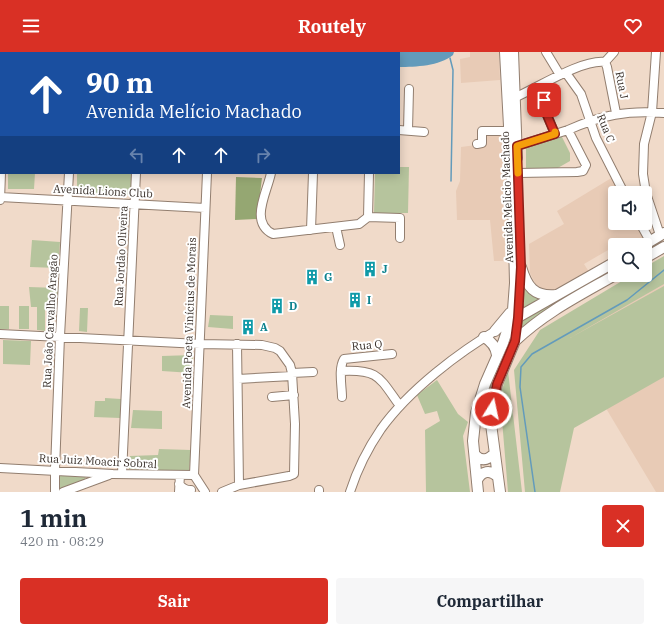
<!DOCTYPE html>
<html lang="pt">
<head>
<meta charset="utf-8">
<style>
	:root { --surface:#fff; --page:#f6f6f7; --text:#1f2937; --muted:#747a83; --accent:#d93025 }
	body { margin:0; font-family:"IBM Plex Serif",serif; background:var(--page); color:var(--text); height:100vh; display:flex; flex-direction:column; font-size:15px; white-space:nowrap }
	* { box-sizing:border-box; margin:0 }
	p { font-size:13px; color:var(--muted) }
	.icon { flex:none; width:22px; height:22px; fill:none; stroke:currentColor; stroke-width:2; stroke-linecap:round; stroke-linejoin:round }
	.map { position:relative; height:440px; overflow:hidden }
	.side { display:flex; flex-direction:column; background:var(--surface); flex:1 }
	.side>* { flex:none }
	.banner { position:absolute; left:0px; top:0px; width:400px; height:122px; box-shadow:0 2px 10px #0003; background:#1a4fa0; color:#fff; overflow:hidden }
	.controls { position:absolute; left:608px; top:134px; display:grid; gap:8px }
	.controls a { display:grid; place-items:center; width:44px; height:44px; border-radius:4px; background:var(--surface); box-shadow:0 2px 10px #0003; font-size:20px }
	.pin { position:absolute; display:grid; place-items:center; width:34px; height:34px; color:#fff; margin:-17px; border-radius:8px; box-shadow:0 2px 6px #0006 }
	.me { position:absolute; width:44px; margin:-22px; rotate:10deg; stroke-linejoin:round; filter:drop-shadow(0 0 3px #0008) }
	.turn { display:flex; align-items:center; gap:14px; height:84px; padding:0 20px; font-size:18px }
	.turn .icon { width:52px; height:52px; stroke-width:2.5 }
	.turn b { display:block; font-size:28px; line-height:34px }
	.lanes { display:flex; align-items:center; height:38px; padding:0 20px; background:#0003; justify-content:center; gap:20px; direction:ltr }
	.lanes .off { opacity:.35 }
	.round { display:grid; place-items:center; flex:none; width:42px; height:42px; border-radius:4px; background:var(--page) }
	.head { display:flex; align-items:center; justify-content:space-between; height:68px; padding:0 20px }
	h1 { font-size:24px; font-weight:700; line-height:30px }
	.action { display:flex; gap:8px; margin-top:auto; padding:8px 20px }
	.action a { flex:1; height:46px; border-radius:4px; background:var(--accent); color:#fff; font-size:16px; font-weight:700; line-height:46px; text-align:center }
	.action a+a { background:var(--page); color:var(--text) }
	header { display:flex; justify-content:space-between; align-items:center; height:52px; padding:0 20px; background:var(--accent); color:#fff; font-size:18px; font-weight:700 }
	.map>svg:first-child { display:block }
	.built { fill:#e8cbb6 }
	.green { fill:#b6c49d }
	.forest { fill:#95a772 }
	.water { fill:#639bbb }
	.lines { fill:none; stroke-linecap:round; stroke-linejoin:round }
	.stream { stroke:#639bbb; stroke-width:1.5 }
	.minor-casing { stroke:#927e6f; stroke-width:10 }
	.major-casing { stroke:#927e6f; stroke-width:12 }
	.minor { stroke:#fff; stroke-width:8 }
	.major { stroke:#fff; stroke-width:10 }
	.route-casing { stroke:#8d1f18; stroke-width:10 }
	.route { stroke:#d93025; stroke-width:7 }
	.slow { stroke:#f59e0b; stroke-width:7 }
	.labels { text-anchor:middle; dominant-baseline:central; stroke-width:4; stroke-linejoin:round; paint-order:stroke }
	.street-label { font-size:11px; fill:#372e28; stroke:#fff }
	.culture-label { font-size:11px; font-weight:bold; fill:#0d838f; stroke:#fff; text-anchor:start }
</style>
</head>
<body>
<header><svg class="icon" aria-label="menu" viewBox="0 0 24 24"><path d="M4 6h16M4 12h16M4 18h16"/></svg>Routely<svg class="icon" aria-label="heart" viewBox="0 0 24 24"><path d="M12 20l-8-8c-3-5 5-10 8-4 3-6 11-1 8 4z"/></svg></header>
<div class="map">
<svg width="664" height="440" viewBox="0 0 664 440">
	<rect width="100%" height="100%" fill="#f0dac9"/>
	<!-- built -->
	<path class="built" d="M470,0H499L500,28L461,31L460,7L470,5Z
		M504,80L509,209H494L490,168H457L456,139L460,129L461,95L484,92V81Z
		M613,125L623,141H615V171H641L650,186L639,193H634L625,188L615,193V194L584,212L591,223L562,237L545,240L537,235L530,221L529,192L564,172L557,159Z
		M664,216V440H656L558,276Z"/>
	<!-- green -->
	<path class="green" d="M556,84L562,85L570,101V109L556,117L526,120V93Z
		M399,115H409L408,161H374L375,121H399Z
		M8,121H35L34,137H8Z
		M77,121H131V143L77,140Z
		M32,188L60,190L58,216L30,215Z
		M664,204V232L570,286L664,234V325L574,376L560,440H525L514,318L540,278L632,223H645V215Z
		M615,213V218L519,280L521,269Z
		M522,227L542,247L521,259Z
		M29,235L58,236L57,255H45V279L37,278V255H31Z
		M0,254H9V277H0Z
		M19,254H29V277H19Z
		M80,256H88L87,280L79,279Z
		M210,263L233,264V277L208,275Z
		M3,288L31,289L30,313L3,312Z
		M193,303L192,321L162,319V304Z
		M508,319L522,440H508L500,344Z
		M437,328L458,362L468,370L463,384L470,440H426L425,378L440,369L437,359L425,362L417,343Z
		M105,346L121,347L120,366L94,365L95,349H105Z
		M133,358L162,359V377L131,376Z
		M159,397L191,398L189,419L129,417L130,404L158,403Z
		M86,423L85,428L63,437L59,436V424Z"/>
	<!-- forest -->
	<path class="forest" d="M236,125L262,126L257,167L235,168Z"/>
	<!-- water -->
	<path class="water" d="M387,0H454L453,3C439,14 416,15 399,15V1Z"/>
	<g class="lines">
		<!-- stream -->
		<path class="stream" d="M450,6L453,18L451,129
			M535,440L520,335L521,315L532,302L627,248L664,218"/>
		<!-- minor casing -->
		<g class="minor-casing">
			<path id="minor" d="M546,0L560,23
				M656,0L652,60L644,92L643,122L646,141L660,183
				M8,1V0
				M75,1V0
				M142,1V0
				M214,1V0
				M278,1V0
				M317,1V0
				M605,10L607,15L616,61
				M0,12H1
				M566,21L581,42L596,86L624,141
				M516,45C537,36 582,7 605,10L614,0
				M544,48L547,63L555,82
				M399,78L424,80
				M408,78L409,37
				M568,78C602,63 627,58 664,61
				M477,92L482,91V79H509
				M517,94L568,78L586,113L583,119L577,120L518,121
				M271,121C267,141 249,170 273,182L359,172L368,165L400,166V186
				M0,145L205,156
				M0,148L1,121
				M368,165L369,121
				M640,171L650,189
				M336,175L340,193
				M311,178L313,121
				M0,282L200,292L262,293L275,296L280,299L290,313L292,321L295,372L294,422L289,424L239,433L222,440
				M237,292L239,433
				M341,319C379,317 379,325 400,354
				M292,321L313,320
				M238,327L292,324
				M272,345L294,343
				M342,345C342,334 338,317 344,307L392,302
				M0,416L113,422L194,423
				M122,422L136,121
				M194,423L207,121
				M194,423L205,440
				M179,432C183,436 185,438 191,438
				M55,440V418L60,284L69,121
				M63,440L109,423
				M179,440L180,423
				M319,440V438
				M350,440C357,418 368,396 381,377C409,338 459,300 500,276"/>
		</g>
		<!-- major casing -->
		<g class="major-casing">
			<path id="major" d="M513,0L517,106
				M644,193L664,181
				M645,206L664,195
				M521,215C527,235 534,245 556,243
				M513,268L615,210
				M495,279L510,261
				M484,285C491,289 496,295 497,303
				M515,289C544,261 580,243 615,223
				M475,403C482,410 488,408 495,401
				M477,428C482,419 490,417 498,425
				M478,440L473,389L476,361L485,332L503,291L510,270L513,258L515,231L513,148L505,0
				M500,440L491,372L492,357L497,332L515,289L518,254"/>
		</g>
		<!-- minor -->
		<use href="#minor" class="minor"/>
		<!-- major -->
		<use href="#major" class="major"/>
	</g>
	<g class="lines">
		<!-- route casing -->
		<g class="route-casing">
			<path id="route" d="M492,357L497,332L515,289L518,266L521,215L517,94L555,82L547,63L544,48"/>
		</g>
		<!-- route -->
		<use href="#route" class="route"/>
		<!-- slow -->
		<path class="slow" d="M518,121L517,94L555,82V80"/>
	</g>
	<!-- icons -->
	<defs>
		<g id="building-bare" transform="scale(1.2)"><path d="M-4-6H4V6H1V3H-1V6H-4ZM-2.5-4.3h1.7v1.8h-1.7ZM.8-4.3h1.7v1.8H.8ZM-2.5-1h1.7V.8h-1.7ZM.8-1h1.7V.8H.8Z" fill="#0f9aa8" stroke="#fff" stroke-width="2.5" paint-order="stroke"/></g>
	</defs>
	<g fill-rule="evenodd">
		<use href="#building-bare" x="370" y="217"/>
		<use href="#building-bare" x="312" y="225"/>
		<use href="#building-bare" x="355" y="248"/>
		<use href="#building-bare" x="277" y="254"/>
		<use href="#building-bare" x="248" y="275"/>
	</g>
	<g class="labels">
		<!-- street labels -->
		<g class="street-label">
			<text transform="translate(622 33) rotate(79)">Rua J</text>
			<text transform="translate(606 76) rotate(68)">Rua C</text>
			<text transform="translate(103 139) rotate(3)">Avenida Lions Club</text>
			<text transform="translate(507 145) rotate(-92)">Avenida Melício Machado</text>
			<text transform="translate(121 204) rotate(-87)">Rua Jordão Oliveira</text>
			<text transform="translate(50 269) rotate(-87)">Rua João Carvalho Aragão</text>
			<text transform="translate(189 271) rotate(-88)">Avenida Poeta Vinícius de Morais</text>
			<text transform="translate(367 293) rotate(-5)">Rua Q</text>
			<text transform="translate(98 409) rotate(3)">Rua Juiz Moacir Sobral</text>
		</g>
		<!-- culture labels -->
		<g class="culture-label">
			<text x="382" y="217">J</text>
			<text x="324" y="225">G</text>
			<text x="367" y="248">I</text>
			<text x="289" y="254">D</text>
			<text x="260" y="275">A</text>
		</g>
	</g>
</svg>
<div class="controls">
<a><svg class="icon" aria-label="sound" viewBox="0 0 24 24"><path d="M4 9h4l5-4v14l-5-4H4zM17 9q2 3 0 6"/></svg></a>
<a><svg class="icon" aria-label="search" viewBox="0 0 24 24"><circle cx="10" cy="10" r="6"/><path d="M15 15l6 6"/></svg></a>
</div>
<div class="pin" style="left:544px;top:48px;background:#d93025"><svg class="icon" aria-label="arrive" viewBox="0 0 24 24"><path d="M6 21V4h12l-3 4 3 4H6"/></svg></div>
<svg class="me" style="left:492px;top:357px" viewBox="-20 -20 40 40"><circle r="17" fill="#d93025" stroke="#fff" stroke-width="3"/><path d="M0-11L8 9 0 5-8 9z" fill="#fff"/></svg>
<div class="banner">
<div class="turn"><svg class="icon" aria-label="ahead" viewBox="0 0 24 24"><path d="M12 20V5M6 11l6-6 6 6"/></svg><div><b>90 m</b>Avenida Melício Machado</div></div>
<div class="lanes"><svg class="icon off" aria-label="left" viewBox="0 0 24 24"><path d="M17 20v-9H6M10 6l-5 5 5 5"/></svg><svg class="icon" aria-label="ahead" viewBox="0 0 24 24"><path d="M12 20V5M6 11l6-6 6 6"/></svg><svg class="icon" aria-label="ahead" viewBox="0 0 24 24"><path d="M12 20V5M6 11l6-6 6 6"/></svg><svg class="icon off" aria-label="right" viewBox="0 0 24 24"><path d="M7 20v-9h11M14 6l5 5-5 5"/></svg></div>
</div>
</div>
<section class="side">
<div class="head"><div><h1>1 min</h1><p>420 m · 08:29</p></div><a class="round" style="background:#d93025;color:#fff"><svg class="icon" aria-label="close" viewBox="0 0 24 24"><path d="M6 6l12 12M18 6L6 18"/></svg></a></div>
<div class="action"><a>Sair</a><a>Compartilhar</a></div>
</section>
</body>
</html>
